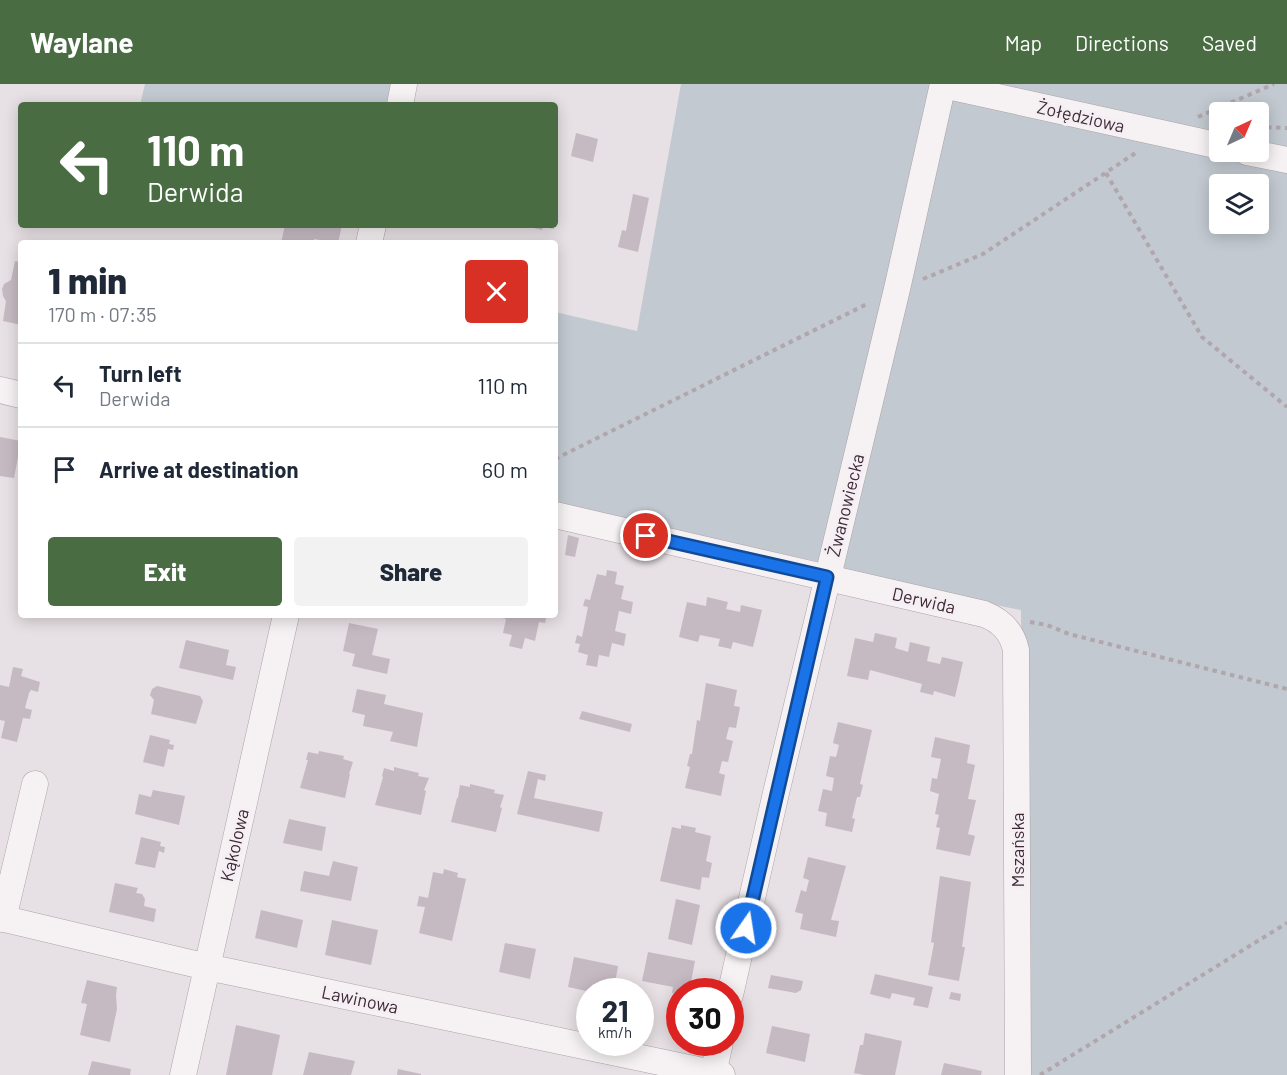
<!DOCTYPE html>
<html lang="en">
<head>
<meta charset="utf-8">
<style>
	:root { --surface:#fff; --page:#f2f2f3; --text:#1f2937; --muted:#747a83; --line:#e0e1e3; --accent:#496c43 }
	body { margin:0; font-family:Barlow,sans-serif; background:var(--page); color:var(--text); height:100vh; display:flex; flex-direction:column; font-size:22px; white-space:nowrap }
	* { box-sizing:border-box; margin:0 }
	p { font-size:20px; color:var(--muted) }
	.icon { flex:none; width:33px; height:33px; fill:none; stroke:currentColor; stroke-width:2; stroke-linecap:round; stroke-linejoin:round }
	.map { position:relative; flex:1; overflow:hidden }
	.sheet { position:absolute; left:18px; top:156px; width:540px; height:378px; display:flex; flex-direction:column; background:var(--surface); border-radius:6px; box-shadow:0 3px 15px #0003 }
	.sheet>* { flex:none }
	.guide { position:absolute; left:18px; top:18px; width:540px; height:126px; border-radius:6px; box-shadow:0 3px 15px #0003; background:#496c43; color:#fff; overflow:hidden }
	.needle { width:39px; rotate:44deg }
	.buttons { position:absolute; left:1209px; top:18px; display:grid; gap:12px }
	.buttons a { display:grid; place-items:center; width:60px; height:60px; border-radius:6px; background:var(--surface); box-shadow:0 3px 15px #0003; font-size:30px }
	.speed { position:absolute; left:576px; top:894px; display:flex; gap:12px; font-size:30px; font-weight:700; text-align:center }
	.speed>* { display:grid; place-content:center; width:78px; height:78px; border-radius:50%; background:var(--surface); box-shadow:0 3px 15px #0003; line-height:1 }
	.speed small { font-size:15px; font-weight:400 }
	.speed .limit { border:9px solid #d22; background:#fff; color:#111 }
	.pin { position:absolute; display:grid; place-items:center; width:51px; height:51px; color:#fff; margin:-26px; border:3px solid #fff; border-radius:50%; box-shadow:0 2px 6px #0007 }
	.me { position:absolute; width:66px; margin:-33px; rotate:13deg; stroke-linejoin:round; filter:drop-shadow(0 0 4px #0008) }
	.turn { display:flex; align-items:center; gap:21px; height:126px; padding:0 30px; font-size:27px }
	.turn .icon { width:78px; height:78px; stroke-width:2.5 }
	.turn b { display:block; font-size:42px; line-height:51px }
	.round { display:grid; place-items:center; flex:none; width:63px; height:63px; border-radius:6px; background:var(--page) }
	.summary { display:flex; align-items:center; justify-content:space-between; height:102px; padding:0 30px }
	h1 { font-size:36px; font-weight:800; line-height:45px }
	.action { display:flex; gap:12px; margin-top:auto; padding:12px 30px }
	.action a { flex:1; height:69px; border-radius:6px; background:var(--accent); color:#fff; font-size:24px; font-weight:800; line-height:69px; text-align:center }
	.action a+a { background:var(--page); color:var(--text) }
	ul { padding:0; list-style:none }
	li { display:flex; align-items:center; gap:18px; height:84px; padding:0 30px; border-top:2px solid var(--line) }
	li div { flex:1 }
	li b { display:block; font-size:22px }
	li em { font-style:normal }
	header { display:flex; align-items:center; gap:36px; box-sizing:border-box; height:84px; padding:0 30px; background:var(--accent); color:#fff }
	header strong { font-size:28px }
	nav { display:flex; gap:33px; margin-inline-start:auto; font-size:21px }
	.map>svg:first-child { display:block }
	.green { fill:#c2c9d0; fill-rule:evenodd }
	.building { fill:#c6bac2 }
	.lines { fill:none; stroke-linecap:round; stroke-linejoin:round }
	.minor-casing { stroke:#ada2a8; stroke-width:27 }
	.path { stroke:#b0a6ab; stroke-width:4; stroke-dasharray:4.5 4.5; stroke-linecap:butt }
	.minor { stroke:#f6f2f4; stroke-width:26 }
	.route-casing { stroke:#114b97; stroke-width:15 }
	.route { stroke:#1a73e8; stroke-width:10 }
	.labels { text-anchor:middle; dominant-baseline:central; stroke-width:6; stroke-linejoin:round; paint-order:stroke }
	.street-label { font-size:18px; fill:#3d2a35; stroke:#f5eff3 }
</style>
</head>
<body>
<header>
<strong>Waylane</strong>
<nav><a>Map</a><a>Directions</a><a>Saved</a></nav>
</header>
<div class="map">
<svg width="1287" height="991" viewBox="0 0 1287 991">
	<rect width="100%" height="100%" fill="#e7e0e4"/>
	<!-- green -->
	<path class="green" d="M145,0H393L388,21H140Z
		M681,0H935L819,478L555,420V228L637,247Z
		M977,0H1287V67L1259,61L1258,28H1220L1219,52Z
		M950,10L1287,84V991H1025L1021,526L842,490ZM1220,100H1258V140H1220Z"/>
	<!-- building -->
	<path class="building" d="M576,49L598,55L593,78L571,72Z
		M633,110L649,114L638,168L618,163L622,146L626,147Z
		M285,141H342L338,159L314,155L313,159H281Z
		M521,141H554V145L543,143L542,146Z
		M15,177L21,178V241L3,237L6,217L3,212L2,205L4,200L11,196Z
		M0,353L21,357L14,394L0,392Z
		M568,451L579,454L575,473L565,471Z
		M607,486L617,488L615,500L624,502L621,515L633,518L631,530L619,527L615,547L626,550L624,562L612,559L609,573L599,571L597,583L586,581L588,571L578,568L580,560L575,559L577,551L582,553L588,523L583,522L585,515L590,516L597,490L606,492Z
		M707,513L728,518L726,525L740,528L741,521L762,526L753,563L733,558L731,565L718,562L720,555L700,551L698,558L679,553L687,518L706,522Z
		M491,531H547L545,539L539,538L535,557L525,554L522,565L509,562L512,551L503,549L506,535Z
		M349,539L378,545L372,571L390,575L387,590L352,582L355,570L343,567Z
		M875,549L897,554L895,564L908,568L910,558L930,563L927,577L940,580L942,573L963,578L955,613L934,607L933,611L920,608L922,600L870,586L868,596L847,592L855,554L873,558Z
		M186,556L229,566L226,581L236,583L233,596L179,584Z
		M13,583L23,585L21,592L40,598L38,608L31,606L29,609L25,624L32,626L30,635L23,634L17,658L1,654L5,637L0,636V601L9,603Z
		M706,599L737,606L734,622L740,623L736,644L729,643L726,655L733,657L728,678L722,677L719,689L725,691L721,712L685,704L690,683L687,682L690,670H692L697,636L700,637Z
		M157,602L200,612L203,617L196,640L151,630L154,616L150,611L152,605Z
		M357,605L386,611L384,620L423,629L417,663L390,657L393,648L363,642L365,631L352,628Z
		M582,627L632,640L630,648L579,635Z
		M838,638L872,646L860,700L863,701L860,713H857L852,734L855,735L852,748L825,742L827,729L818,727L823,705L832,707L834,694L826,692L830,672L836,673L839,661L833,659Z
		M150,651L170,656L169,660L174,661L173,666L168,665L164,683L143,678Z
		M935,653L970,661L967,679L975,681L968,715L976,716L968,750L975,752L970,772L936,765L940,744L936,743L939,731L935,730L939,710L930,707L932,694L937,695L941,675L931,673Z
		M319,667L344,672L343,675L353,678L349,690H350L345,714L300,704L308,676H306L308,668L318,670Z
		M394,683L419,689L418,692L429,694L424,706L426,707L421,731L375,721L383,693L382,692L384,684L394,687Z
		M528,687L546,691L545,697L538,695L534,714L603,728L599,748L517,730Z
		M470,700L495,706L494,709L504,711L500,723L502,724L496,748L451,738L457,714H458L460,701L470,703Z
		M153,706L185,712L179,741L135,730L139,710L151,713Z
		M289,735L326,743L322,767L283,759Z
		M681,741L696,744L695,748L711,752L706,777L712,779L709,794L702,793L700,806L660,797L672,743L681,745Z
		M141,753L161,758L160,762L165,763L164,769L159,767L155,784L135,780Z
		M808,773L846,782L831,836L839,837L836,853L800,845L803,830L795,828L801,806L806,808L809,796L803,794Z
		M333,777L358,783L351,817L300,807L304,787L329,792Z
		M444,785L458,789L457,793L466,795L452,857L419,849L425,823L417,822L419,812L428,814L433,788L443,790Z
		M940,792L971,798L962,863H965L959,897L928,891L934,859L931,858Z
		M115,799L138,804L136,809L142,810L145,815L144,822L156,825L154,838L109,828Z
		M676,815L700,821L692,861L668,855Z
		M261,826L303,836L297,864L255,854Z
		M332,836L378,846L371,881L325,871Z
		M505,859L536,865L530,895L499,888Z
		M648,868L695,877L689,908H680V911L672,909L673,903L642,897Z
		M574,873L618,882L614,905L607,904L606,907L591,908L568,903Z
		M875,890L933,903L928,924L913,921L915,914L892,909L890,915L870,910Z
		M771,891L803,897L801,906L796,909L768,904Z
		M87,896L117,903L116,911L117,925L110,958L80,951L87,920L81,919Z
		M951,908L961,910L960,917L949,915Z
		M236,941L280,951L272,991H226Z
		M772,942L810,950L805,978L766,969Z
		M865,949L902,957L895,991H864L854,989L860,961H863Z
		M309,968L355,977L351,991H303Z
		M92,977L131,985L130,991H88Z
		M944,979L982,987L981,991H941Z
		M398,985L421,990V991H397Z"/>
	<g class="lines">
		<!-- minor casing -->
		<g class="minor-casing">
			<path id="minor" d="M943,1L1220,62
				M400,21L404,0
				M1247,68L1287,76
				M369,159L373,141
				M0,306L21,311
				M555,431L984,530C1002,537 1012,548 1016,566L1018,991
				M0,834L207,883L722,991
				M3,835L35,700
				M730,911L776,709L897,205L943,0
				M183,991L286,531
				M713,991L720,958"/>
		</g>
		<!-- path -->
		<path class="path" d="M1198,33L1274,0
			M1258,43L1287,44
			M1106,89L1202,253L1287,323
			M923,195L983,170L1137,68
			M555,375L869,219
			M1030,538L1047,541L1069,550L1287,605
			M1040,991L1287,839"/>
		<!-- minor -->
		<use href="#minor" class="minor"/>
	</g>
	<g class="lines">
		<!-- route casing -->
		<g class="route-casing">
			<path id="route" d="M646,452L827,493L746,844"/>
		</g>
		<!-- route -->
		<use href="#route" class="route"/>
	</g>
	<g class="labels">
		<!-- street labels -->
		<g class="street-label">
			<text transform="translate(1081 32) rotate(13)">Żołędziowa</text>
			<text transform="translate(845 421) rotate(-76)">Żwanowiecka</text>
			<text transform="translate(924 516) rotate(13)">Derwida</text>
			<text transform="translate(234 761) rotate(-77)">Kąkolowa</text>
			<text transform="translate(1017 766) rotate(-90)">Mszańska</text>
			<text transform="translate(360 915) rotate(12)">Lawinowa</text>
		</g>
	</g>
</svg>
<div class="buttons">
<a><svg class="needle" viewBox="-14 -14 28 28"><path d="M0-13l5 13h-10z" fill="#e53935"/><path d="M0 13l5-13h-10z" fill="#747a83"/></svg></a>
<a><svg class="icon" aria-label="layers" viewBox="0 0 24 24"><path d="M12 4l9 5-9 5-9-5zM3 14l9 5 9-5"/></svg></a>
</div>
<div class="speed"><div>21<small>km/h</small></div><div class="limit">30</div></div>
<div class="pin" style="left:646px;top:452px;background:#d93025"><svg class="icon" aria-label="arrive" viewBox="0 0 24 24"><path d="M6 21V4h12l-3 4 3 4H6"/></svg></div>
<svg class="me" style="left:746px;top:844px" viewBox="-20 -20 40 40"><circle r="17" fill="#1a73e8" stroke="#fff" stroke-width="3"/><path d="M0-11L8 9 0 5-8 9z" fill="#fff"/></svg>
<div class="guide">
<div class="turn"><svg class="icon" aria-label="left" viewBox="0 0 24 24"><path d="M17 20v-9H6M10 6l-5 5 5 5"/></svg><div><b>110 m</b>Derwida</div></div>
</div>
<section class="sheet">
<div class="summary"><div><h1>1 min</h1><p>170 m · 07:35</p></div><a class="round" style="background:#d93025;color:#fff"><svg class="icon" aria-label="close" viewBox="0 0 24 24"><path d="M6 6l12 12M18 6L6 18"/></svg></a></div>
<ul>
<li><svg class="icon" aria-label="left" viewBox="0 0 24 24"><path d="M17 20v-9H6M10 6l-5 5 5 5"/></svg><div><b>Turn left</b><p>Derwida</p></div><em>110 m</em></li>
<li><svg class="icon" aria-label="arrive" viewBox="0 0 24 24"><path d="M6 21V4h12l-3 4 3 4H6"/></svg><div><b>Arrive at destination</b></div><em>60 m</em></li>
</ul>
<div class="action"><a>Exit</a><a>Share</a></div>
</section>
</div>
</body>
</html>
